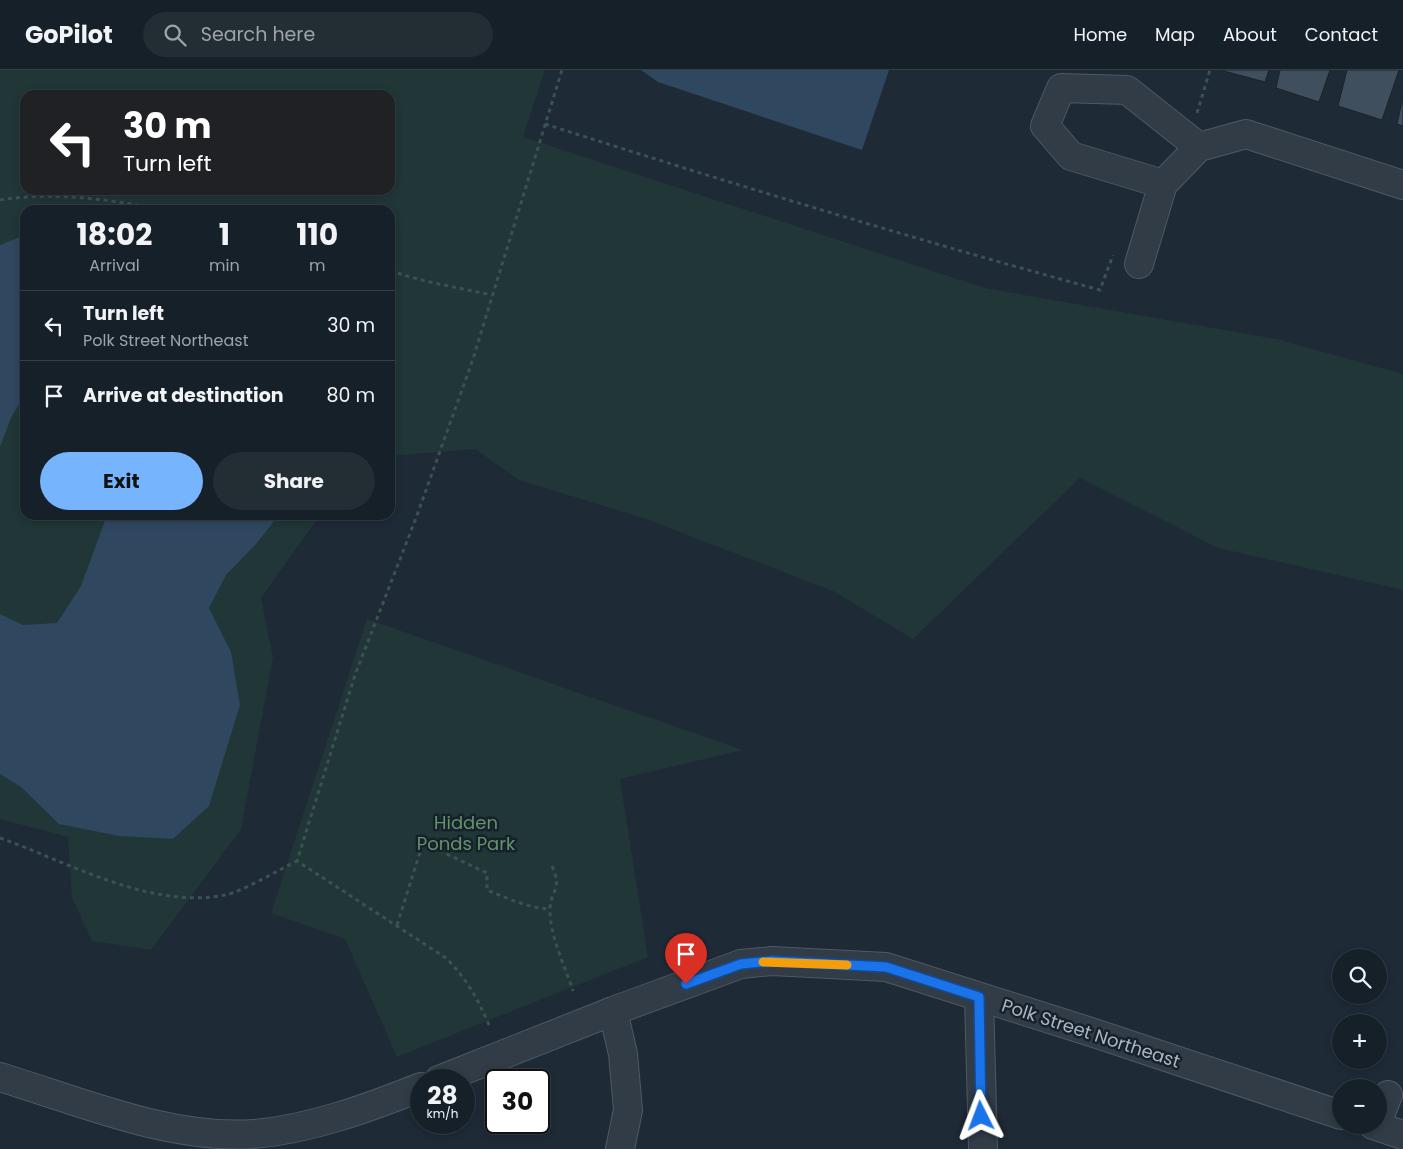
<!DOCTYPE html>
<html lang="en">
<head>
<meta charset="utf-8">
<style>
	:root { --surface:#162028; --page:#232d34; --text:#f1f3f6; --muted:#9ea3a8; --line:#353e45; --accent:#76b4fd }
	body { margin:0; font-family:Poppins,sans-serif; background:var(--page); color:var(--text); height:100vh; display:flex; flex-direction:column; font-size:19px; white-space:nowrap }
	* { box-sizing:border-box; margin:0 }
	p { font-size:16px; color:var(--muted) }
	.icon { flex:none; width:28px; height:28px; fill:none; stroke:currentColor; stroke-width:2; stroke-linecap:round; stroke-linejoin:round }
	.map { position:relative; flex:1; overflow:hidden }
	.side { position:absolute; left:20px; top:135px; width:375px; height:315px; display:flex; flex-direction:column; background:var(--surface); border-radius:15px; box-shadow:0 2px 8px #0003,0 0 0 1px var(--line) }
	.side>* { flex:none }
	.guide { position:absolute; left:20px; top:20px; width:375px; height:105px; border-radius:15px; box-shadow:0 2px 8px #0003,0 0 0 1px var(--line); background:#202124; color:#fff; overflow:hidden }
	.fabs { position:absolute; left:1332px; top:879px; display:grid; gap:10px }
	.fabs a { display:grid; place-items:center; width:55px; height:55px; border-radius:50%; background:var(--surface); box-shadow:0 2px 8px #0003,0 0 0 1px var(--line); font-size:25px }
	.speed { position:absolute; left:410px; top:999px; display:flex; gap:10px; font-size:25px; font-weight:700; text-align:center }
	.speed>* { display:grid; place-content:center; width:65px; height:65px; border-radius:50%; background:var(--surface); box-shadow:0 2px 8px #0003,0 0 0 1px var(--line); line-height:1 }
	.speed small { font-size:12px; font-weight:400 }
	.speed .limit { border:2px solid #111; border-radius:8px; background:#fff; color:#111 }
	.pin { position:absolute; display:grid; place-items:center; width:42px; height:42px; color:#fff; margin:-51px -21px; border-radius:50% 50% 50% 0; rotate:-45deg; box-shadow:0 0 5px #0007 }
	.pin .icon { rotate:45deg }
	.me { position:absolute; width:55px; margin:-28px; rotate:357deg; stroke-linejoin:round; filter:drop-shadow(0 0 4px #0008) }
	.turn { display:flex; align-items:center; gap:18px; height:105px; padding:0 20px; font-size:22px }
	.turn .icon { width:65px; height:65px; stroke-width:2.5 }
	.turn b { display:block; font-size:35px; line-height:42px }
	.eta { display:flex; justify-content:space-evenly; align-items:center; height:85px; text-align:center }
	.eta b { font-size:30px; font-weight:700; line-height:35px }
	.button { display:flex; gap:10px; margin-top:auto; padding:10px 20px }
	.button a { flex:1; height:58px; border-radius:30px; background:var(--accent); color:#111; font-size:20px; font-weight:700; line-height:58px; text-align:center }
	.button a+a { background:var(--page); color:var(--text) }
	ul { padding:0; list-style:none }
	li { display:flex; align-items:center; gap:15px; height:70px; padding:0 20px; border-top:1px solid var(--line) }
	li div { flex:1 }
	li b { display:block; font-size:19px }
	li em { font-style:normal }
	header { display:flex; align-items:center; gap:30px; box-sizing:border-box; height:70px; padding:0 25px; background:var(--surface); border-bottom:1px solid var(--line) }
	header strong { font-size:24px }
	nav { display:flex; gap:28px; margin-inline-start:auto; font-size:18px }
	.search { width:350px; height:45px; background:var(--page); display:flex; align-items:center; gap:12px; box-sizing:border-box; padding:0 18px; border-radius:28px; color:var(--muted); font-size:19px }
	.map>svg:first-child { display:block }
	.green { fill:#203637; fill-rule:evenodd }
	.water { fill:#2f475f }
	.building { fill:#404f5e; stroke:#19232d }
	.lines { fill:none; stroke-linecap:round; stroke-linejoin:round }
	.minor-casing { stroke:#4f5965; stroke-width:30 }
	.path { stroke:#3a5252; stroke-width:3; stroke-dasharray:4 4; stroke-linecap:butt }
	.minor { stroke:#313c47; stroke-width:28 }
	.route-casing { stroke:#114b97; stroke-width:12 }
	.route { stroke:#1a73e8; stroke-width:9 }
	.slow { stroke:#f59e0b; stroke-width:9 }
	.labels { text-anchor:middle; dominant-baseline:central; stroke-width:5; stroke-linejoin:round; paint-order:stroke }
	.park-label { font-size:18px; fill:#62956a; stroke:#17212b }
	.street-label { font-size:18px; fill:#abb6c4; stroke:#17212b }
</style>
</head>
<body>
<header>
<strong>GoPilot</strong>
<div class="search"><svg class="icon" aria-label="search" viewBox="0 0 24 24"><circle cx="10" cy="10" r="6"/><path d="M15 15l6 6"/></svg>Search here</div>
<nav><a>Home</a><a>Map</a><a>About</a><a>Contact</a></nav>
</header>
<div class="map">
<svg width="1403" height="1079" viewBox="0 0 1403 1079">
	<rect width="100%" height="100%" fill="#1e2a36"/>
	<!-- green -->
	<path class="green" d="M0,0H545L523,67L985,218L1277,269L1403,304V520L1218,478L1080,408L913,569L833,521L646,449L519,410L475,379L390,386V140H25V445H320L261,528L273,588L241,759L151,880L92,871L72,828L68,767L0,749ZM25,25H390V120H25Z
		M367,549L743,680L620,709L648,887L397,987L345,869L271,843Z"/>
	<!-- water -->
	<path class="water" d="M641,0H889L862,80L658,12Z
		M25,165V324L11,348L0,377V175Z
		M107,445H279L256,474L226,505L209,538L231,582L240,635L209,736L173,769L119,766L59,754L21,717L0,704V544L23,555L57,553L81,516Z"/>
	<!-- building -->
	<path class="building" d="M1220,0H1269L1265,12Z
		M1280,0H1330L1319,32L1276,18Z
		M1347,0H1399L1382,50L1338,36Z
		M1403,27V56L1397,54Z"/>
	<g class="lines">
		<!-- minor casing -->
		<g class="minor-casing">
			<path id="minor" d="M1163,114L1071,86L1045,56L1061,18L1127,20L1199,77
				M1139,194L1163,114L1199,77L1246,64L1403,115
				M979,927L983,1079
				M613,941L623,984L628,1040L620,1079
				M0,1007C79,1031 169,1070 254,1064C311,1059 368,1038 421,1017
				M439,1010L613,941L741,894L772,891L886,897L1094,963L1341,1045
				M1379,1048L1388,1025
				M1373,1055L1403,1065"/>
		</g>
		<!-- path -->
		<path class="path" d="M1197,43L1210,0
			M545,54C729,113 914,169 1100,220L1113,185
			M0,130C55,121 111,130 165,140
			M390,201L425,211L492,225
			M0,768C68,792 151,840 225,825C242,822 280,799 297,791
			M552,796C563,821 550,820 550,840C550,867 565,896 573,921
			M397,855L423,773L487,803V820C507,828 528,838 550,839
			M489,955C478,929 466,908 446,888L297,791L355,605L416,448L472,292L562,0"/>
		<!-- minor -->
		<use href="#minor" class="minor"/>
	</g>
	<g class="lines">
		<!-- route casing -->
		<g class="route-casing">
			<path id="route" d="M686,914L741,894L772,891L886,897L979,927L981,1046"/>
		</g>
		<!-- route -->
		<use href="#route" class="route"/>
		<!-- slow -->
		<path class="slow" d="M763,892L847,895"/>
	</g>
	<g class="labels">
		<!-- park labels -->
		<g class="park-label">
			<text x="466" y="752">Hidden<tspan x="466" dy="21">Ponds Park</tspan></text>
		</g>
		<!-- street labels -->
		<g class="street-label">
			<text transform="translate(1091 963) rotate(18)">Polk Street Northeast</text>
		</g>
	</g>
</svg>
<div class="fabs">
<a><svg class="icon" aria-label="search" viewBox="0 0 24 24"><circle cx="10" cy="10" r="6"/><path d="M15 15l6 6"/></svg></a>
<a>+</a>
<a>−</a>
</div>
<div class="speed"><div>28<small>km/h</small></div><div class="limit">30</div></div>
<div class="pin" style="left:686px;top:914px;background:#d93025"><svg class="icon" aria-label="arrive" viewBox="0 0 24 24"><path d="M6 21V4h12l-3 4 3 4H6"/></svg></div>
<svg class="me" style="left:981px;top:1046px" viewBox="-20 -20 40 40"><path d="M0-17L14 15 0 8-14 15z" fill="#1a73e8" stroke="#fff" stroke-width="4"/></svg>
<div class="guide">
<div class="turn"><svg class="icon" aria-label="left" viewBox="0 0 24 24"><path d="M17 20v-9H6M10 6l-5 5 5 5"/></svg><div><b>30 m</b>Turn left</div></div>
</div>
<section class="side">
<div class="eta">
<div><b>18:02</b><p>Arrival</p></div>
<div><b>1</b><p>min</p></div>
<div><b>110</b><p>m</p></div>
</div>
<ul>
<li><svg class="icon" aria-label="left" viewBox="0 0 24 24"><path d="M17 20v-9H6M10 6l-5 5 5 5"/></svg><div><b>Turn left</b><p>Polk Street Northeast</p></div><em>30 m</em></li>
<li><svg class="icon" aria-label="arrive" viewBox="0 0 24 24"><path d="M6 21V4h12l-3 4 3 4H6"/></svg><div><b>Arrive at destination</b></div><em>80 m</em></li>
</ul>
<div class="button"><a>Exit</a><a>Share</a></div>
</section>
</div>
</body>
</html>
